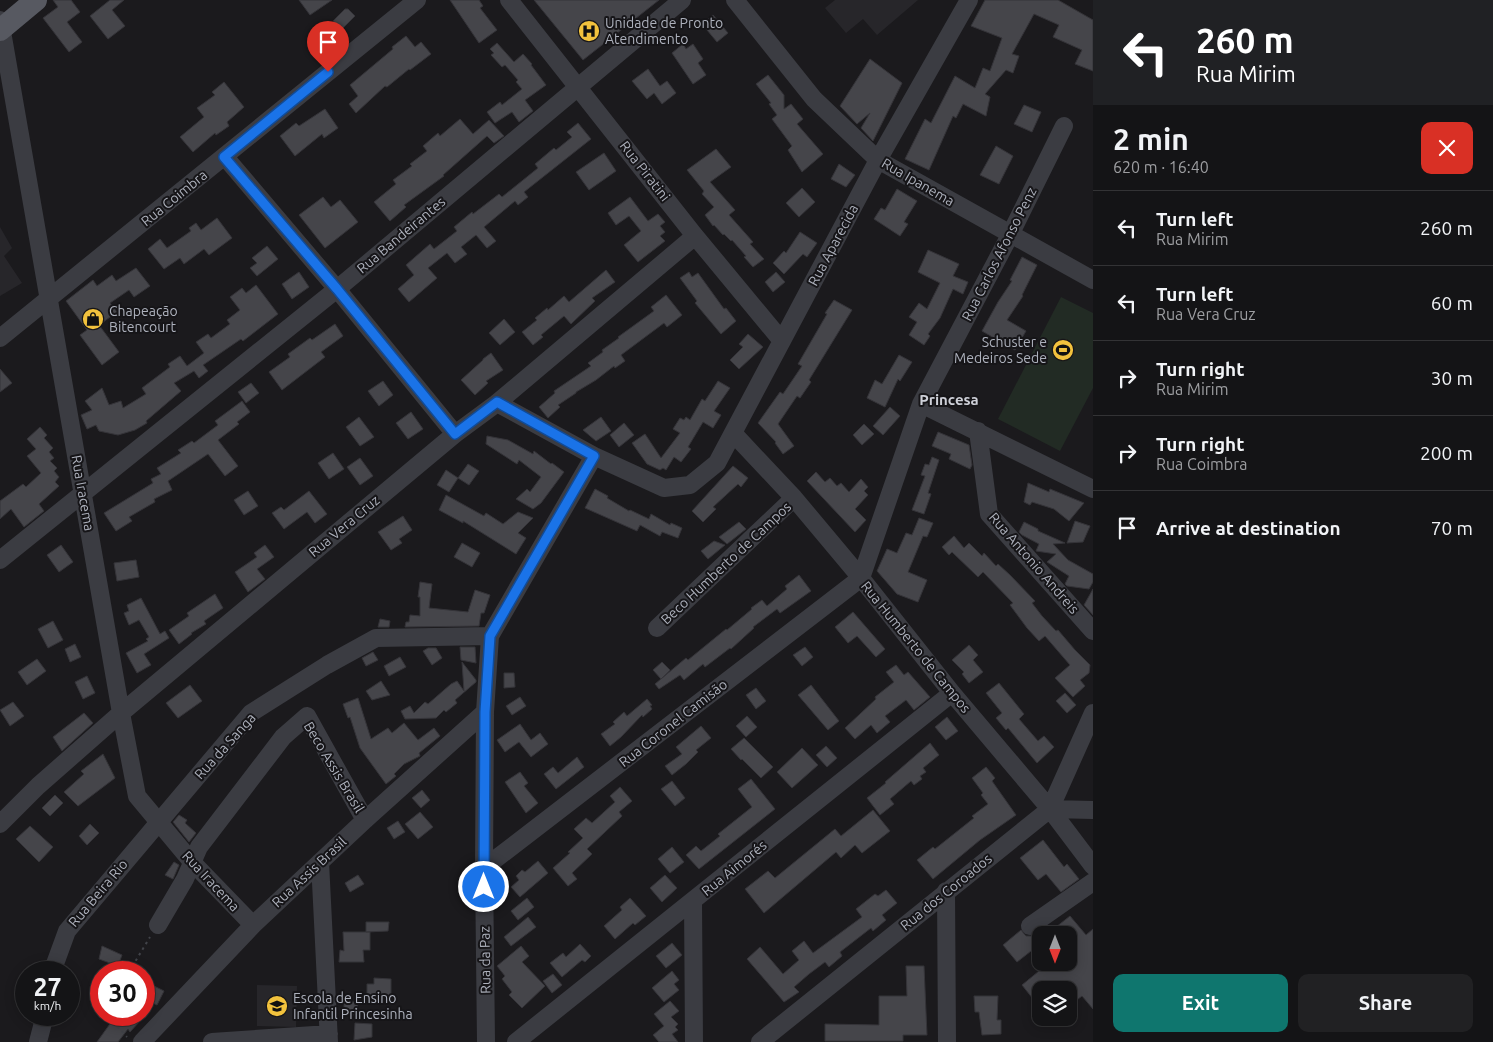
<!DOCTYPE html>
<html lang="en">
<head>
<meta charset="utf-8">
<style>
	:root { --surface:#141416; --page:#212123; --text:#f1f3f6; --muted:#9d9ea1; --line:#333335; --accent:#0f766e }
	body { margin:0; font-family:Ubuntu,sans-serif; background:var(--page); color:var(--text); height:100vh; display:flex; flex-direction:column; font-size:19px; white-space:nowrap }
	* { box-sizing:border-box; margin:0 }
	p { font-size:16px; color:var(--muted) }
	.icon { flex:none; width:28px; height:28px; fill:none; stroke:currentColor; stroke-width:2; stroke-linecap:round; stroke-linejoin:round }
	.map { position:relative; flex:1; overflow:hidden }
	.panel { display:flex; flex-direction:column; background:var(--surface); width:400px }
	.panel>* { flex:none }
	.guide { background:#202124; color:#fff; overflow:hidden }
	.needle { width:32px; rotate:180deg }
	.controls { position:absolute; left:1032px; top:926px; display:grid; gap:10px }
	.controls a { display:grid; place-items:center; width:45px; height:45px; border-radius:10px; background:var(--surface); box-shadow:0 2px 12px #0003,0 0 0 1px var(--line); font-size:25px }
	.speed { position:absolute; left:15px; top:961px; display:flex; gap:10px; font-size:25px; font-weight:700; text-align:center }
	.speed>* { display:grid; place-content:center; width:65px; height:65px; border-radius:50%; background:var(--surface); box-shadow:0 2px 12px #0003,0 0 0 1px var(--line); line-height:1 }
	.speed small { font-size:12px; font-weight:400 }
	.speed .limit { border:8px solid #d22; background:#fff; color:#111 }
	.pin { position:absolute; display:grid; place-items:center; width:42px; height:42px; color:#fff; margin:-51px -21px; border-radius:50% 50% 50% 0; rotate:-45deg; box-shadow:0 0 5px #0007 }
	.pin .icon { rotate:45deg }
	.me { position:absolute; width:55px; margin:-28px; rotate:0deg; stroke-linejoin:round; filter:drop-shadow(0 0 4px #0008) }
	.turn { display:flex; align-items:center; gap:18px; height:105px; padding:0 20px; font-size:22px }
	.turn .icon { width:65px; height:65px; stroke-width:2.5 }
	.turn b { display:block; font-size:35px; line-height:42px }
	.round { display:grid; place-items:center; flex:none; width:52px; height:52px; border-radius:10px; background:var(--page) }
	.headline { display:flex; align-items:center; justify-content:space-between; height:85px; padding:0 20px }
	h1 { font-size:30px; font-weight:700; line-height:38px }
	.cta { display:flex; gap:10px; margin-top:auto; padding:10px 20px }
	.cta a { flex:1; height:58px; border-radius:10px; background:var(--accent); color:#fff; font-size:20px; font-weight:700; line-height:58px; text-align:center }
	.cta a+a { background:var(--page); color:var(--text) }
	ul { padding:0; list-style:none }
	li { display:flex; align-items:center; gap:15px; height:75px; padding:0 20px; border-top:1px solid var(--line) }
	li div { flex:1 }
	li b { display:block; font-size:19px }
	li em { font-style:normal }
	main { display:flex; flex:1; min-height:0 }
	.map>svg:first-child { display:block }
	.built { fill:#27262a }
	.green { fill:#222b24 }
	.building { fill:#45454a; stroke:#353439 }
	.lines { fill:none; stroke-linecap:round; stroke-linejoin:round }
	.path { stroke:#414349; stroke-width:2; stroke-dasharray:2.5 4; stroke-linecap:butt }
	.minor { stroke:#3b3c42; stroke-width:18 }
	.major { stroke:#575961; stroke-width:22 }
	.route-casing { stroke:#114b97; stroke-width:12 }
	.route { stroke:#1a73e8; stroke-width:9 }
	.labels { text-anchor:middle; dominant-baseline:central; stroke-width:4; stroke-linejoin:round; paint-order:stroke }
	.poi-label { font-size:14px; fill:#adb1bc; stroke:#161518; text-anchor:start }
	.street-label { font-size:14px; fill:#adb1bc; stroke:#161518 }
	.neighbourhood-label { font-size:15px; font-weight:bold; fill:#ced0d8; stroke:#161518 }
</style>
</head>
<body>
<main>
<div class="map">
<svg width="1093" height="1042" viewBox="0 0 1093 1042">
	<rect width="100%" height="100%" fill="#1b1a1d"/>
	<!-- built -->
	<path class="built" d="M835,0H918L877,35L863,19L846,33L825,8Z
		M0,227L12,248L4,256L22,283L0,296Z
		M257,985L297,986L296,1027L257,1026Z"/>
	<!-- green -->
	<path class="green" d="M1061,297L1093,313V388L1060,451L998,419Z"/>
	<!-- building -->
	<path class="building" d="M53,0H71L80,12L67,22L82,42L69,52L43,18L58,7Z
		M110,0H124L112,10L125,26L108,39L90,16Z
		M299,0H332L310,15Z
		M450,0H479L483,6L480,8L497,30L479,43Z
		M534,0H659L583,60Z
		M985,0H1058L1093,20V71L1075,64L1082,50L1053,37L1059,25L1034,14L1012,54L1019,56L1013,73L1006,70L985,94L990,97L986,116L963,104L956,118L953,116L929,170L905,159L925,119L931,123L955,76L975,88L983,68L990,71L1002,38L971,26Z
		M345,9H348L355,16L342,29L333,21Z
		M713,15L728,33L717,42L702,24Z
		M406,36L415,47L421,42L431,54L410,70L409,69L387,87L385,86L356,113L349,104L358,96L350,85L393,49L392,47Z
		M497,43L514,62L523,54L532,64L531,65L546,85L525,100L533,111L519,122L512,112L495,123L487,112L500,102L502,105L522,89L516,82L518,80L505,65L502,67L491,55L494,53L490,49Z
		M683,44L686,49L693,44L703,59L698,63L706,75L693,84L672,53Z
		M870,59L902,83L873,141L861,128L870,113L857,124L840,106Z
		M648,69L660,86L667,81L676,93L662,104L654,93L647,99L632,81Z
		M768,75L784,95V109L791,104L803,119L797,124L823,154L802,172L788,150L792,146L772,119L777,115L769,104L771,103L756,84Z
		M224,82L244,107L227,122L229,126L216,135L215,133L193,152L180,137L204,117L197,108L215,95L212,92Z
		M1024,105L1041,112L1032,132L1014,124Z
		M325,109L338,128L324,138L322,134L295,156L280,136L296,123L299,126Z
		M460,119L473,134L489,120L504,136L494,143L487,136L443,175L444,176L404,205L406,207L390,221L374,202L396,184L393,180L412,166L410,164L427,151L423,146L438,133L440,136Z
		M578,123L591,139L524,192L528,197L518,205L515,201L484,227L496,241L487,248L476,235L461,247L467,254L455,263L447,253L428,268L437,278L409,302L398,289L414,275L406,265L430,244L434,249L457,231L454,227L472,212L473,214L499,194L502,197L538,168L535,164L554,148L556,150L572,137L567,132Z
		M996,146L1013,156L999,184L980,175Z
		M716,149L731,167L710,182L735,210L729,215L753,242L750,244L764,259L753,267L744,257L746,256L732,240L731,241L724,234L723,235L714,225L713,226L705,215L714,207L702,194L704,191L687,170Z
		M604,153L616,171L589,190L576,172Z
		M839,164L855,175L846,187L831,179Z
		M802,188L815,202L799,217L786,203Z
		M897,189L917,201L904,222L908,224L900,236L874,219L881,208L885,210Z
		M323,197L331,207L340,200L358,222L325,248L299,215Z
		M630,197L648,221L658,214L665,222L660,226L665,232L660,236L665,241L638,262L624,245L641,231L629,216L616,225L608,213Z
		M217,218L232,238L209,255L204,249L184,264L180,258L164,269L148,249L160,239L167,248L191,231L189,228L196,223L201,230Z
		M800,232L817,243L807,257L803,254L784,274L773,263L784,251L786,253Z
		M267,246L278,259L257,276L250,268L257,263L252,258Z
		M928,250L959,264L953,276L968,282L963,294L953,289L940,318L928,334L930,336L924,345L909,335L917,322L909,317L919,303L927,309L940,283L918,272Z
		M1022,257L1037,265L1022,295L1023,296L1007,320L1026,331L1015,350L982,331L998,302L1012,281L1010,280Z
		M136,268L150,286L134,297L129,290L110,303L117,312L99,325L119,352L102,365L80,335L87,330L66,301L93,280L97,286L112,275L116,281Z
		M606,270L615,282L592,298L595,301L571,324L564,316L541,335L543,337L533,345L522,332L537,320L535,318L547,308L548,310L564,296L569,302Z
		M299,272L309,287L292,299L282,284Z
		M689,272L692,277L698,273L724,309L726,308L736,321L721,334L695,303L697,301L680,278Z
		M776,272L785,282L773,292L765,282Z
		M256,285L278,314L243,341L241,339L203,365L208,371L199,378L194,371L174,383L181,391L146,421L147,423L135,430L118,435L99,431L96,425L87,429L81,415L92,410L85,401L102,388L109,405L121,401L123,408L146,394L142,388L170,367L168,364L180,356L187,366L204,353L196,342L208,334L211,338L230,324L227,320L240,310L230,297L242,288L246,293Z
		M666,295L682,315L667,327L664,323L621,355L625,361L615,368L614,366L596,380L576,392V393L558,405L560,407L548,418L539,407L555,393L554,391L591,366L588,363L603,352L602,350L619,338L618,337L654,311L651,307Z
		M834,300L852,310L809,380L811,382L800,398L797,396L778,424L794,446L783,454L775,443L776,442L758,423L780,392L783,394L802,366L798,364L827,314L825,313Z
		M504,319L515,332L500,345L489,333Z
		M335,324L343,336L321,352L325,357L282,390L269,372L290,357L288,354L310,338L312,340Z
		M748,334L763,347L739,369L730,360L743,347L739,344Z
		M491,353L503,370L486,381L488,383L475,395L461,380L483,360V359Z
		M899,355L912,362L900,381L898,379L885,407L867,398L875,380L882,384Z
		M0,369L12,383L0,392Z
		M383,381L393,395L379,406L368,391Z
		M718,381L730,388L714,411L721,415L713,428L703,422L688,447L691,449L681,462L674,457L666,470L663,468L660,470L647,464L632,443L645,434L661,458L680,433L673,429L680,418L684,420L686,417L690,420L702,399L705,401Z
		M251,383L259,393L246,403L238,392Z
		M242,401L250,412L237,422L239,424L218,440L238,466L225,476L208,454L168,481L172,490L154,499L155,502L129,517L132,521L116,531L104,513L153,483L151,479L161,474L157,468L181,453L178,450L192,441L194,443L218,425L215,421Z
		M890,407L900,416L883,435L873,426Z
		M411,412L423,429L408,439L396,423Z
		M359,417L374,437L360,446L346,427Z
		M601,417L611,431L596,441L583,430Z
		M624,423L634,435L619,447L610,435Z
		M864,424L874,434L862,445L853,435Z
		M40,427L47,435L44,438L53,448L49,452L54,458L50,461L57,468L54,471L59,477L55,482L59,486L39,504L44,511L24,527L11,509L0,519V501L23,484L26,487L41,473L27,456L36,449L27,439Z
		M938,432L969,445L972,465L970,469L949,459L951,454L932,446Z
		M487,436L508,440L533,454L534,451L551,464L552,463L564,472L541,503L533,509L516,499L527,489L530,492L541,477L519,460L517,464L486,444Z
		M333,453L344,469L329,479L318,463Z
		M932,457L939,460L928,493L931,494L924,514L912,510L925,476L921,475L925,464L929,465Z
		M360,458L373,476L360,485L347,467Z
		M468,464L479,471L469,485L458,478Z
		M733,466L748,478L741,487L738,484L713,507L716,509L703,522L692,511Z
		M446,470L458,478L449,492L437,485Z
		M816,472L825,482L830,478L837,486L841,483L849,492L861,479L868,487L864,491L868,495L855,509L866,520L855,532L807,481Z
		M1028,483L1049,492L1050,489L1084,503L1069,521L1054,509L1032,502L1030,505L1024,502Z
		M595,489L608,496L607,498L629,511L630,510L649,519L651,514L670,525L671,523L682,528L678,538L662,532L660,536L640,525L637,531L585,508Z
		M248,491L258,506L244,515L234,500Z
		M309,491L327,514L315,523L307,512L284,529L272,513L281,507L284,510Z
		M446,495L484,516L486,513L503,524L518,512L533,518L518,533L526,538L516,554L463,521V523L439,510Z
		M403,516L412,530L399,539L402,543L391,550L378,532Z
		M919,518L933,523L927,537L923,536L908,572L927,580L918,602L897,594L877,571L887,549L897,553L906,533L912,535Z
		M1075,521L1090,526L1083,542L1067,543Z
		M739,522L746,529L727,544L719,537Z
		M1024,522L1038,529V531L1065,543L1053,544L1068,560L1093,574V582L1089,589L1067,586L1065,584L1069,576L1047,562L1056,554L1036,551L1039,544L1022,535L1019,532Z
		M954,536L964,548L969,543L982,556L984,553L996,566L998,564L1010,575L1035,601L1032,603L1042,616L1056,631L1058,630L1075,650L1090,665L1089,673L1080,680L1085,686L1073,697L1055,678L1070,665L1045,636L1039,641L1027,628L1010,605L1013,603L983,572L978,577L952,552L949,555L942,547Z
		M714,541L725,545L708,559L701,551Z
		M462,543L480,553L472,567L454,557Z
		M61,545L73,562L59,572L47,555Z
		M265,545L274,557L257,569L265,579L248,592L235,572L257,557L254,553Z
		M136,560L139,577L117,581L114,563Z
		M799,575L811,591L780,613L777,609L753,627L754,628L731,649L730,648L705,667L703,664L684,680L680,675L659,689L655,684L686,658L688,660L726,629L727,630L752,609L751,608L762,600L767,606L787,589L785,586Z
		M420,582L432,584L429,608L468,612L475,590L490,595L484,613H481L479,626L405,627L406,622H409L410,615L420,616V597H418Z
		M1093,589V615L1084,605Z
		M215,594L223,608L204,621L206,624L191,633L192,634L179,644L169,630L189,616L187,613Z
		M141,598L160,634L165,631L169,638L144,654L151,665L137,673L126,653L148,641L146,639L149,637L139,620L129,625L124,613L129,611L127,605Z
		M853,612L885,649L876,657L857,636L848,643L835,627Z
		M380,619L390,621L389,627H378Z
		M53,621L63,640L48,648L38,629Z
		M75,644L81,657L70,662L65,649Z
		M969,645L978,655L973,660L983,672L969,683L962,674L964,672L952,660Z
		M460,647H475L476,663L461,660Z
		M805,647L813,657L802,666L793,655Z
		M428,648H436L442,658L432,665L423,651Z
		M373,652L378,660L366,666L362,658Z
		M400,657L406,667L389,676L384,666Z
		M37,659L46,671L27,685L18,672Z
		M462,662L476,680V682L455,700L457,703L446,712L444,710L436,718L405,719L401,711L410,706L414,713L425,702L428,704L451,684L457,681L464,691Z
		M662,662L670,670L661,679L653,670Z
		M896,665L904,675L908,672L930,697L914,710L906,700L885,716L890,722L877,733L871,725L855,739L845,728L876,699L875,697L894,682L886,672Z
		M504,673H514L515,687L504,688Z
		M87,676L95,693L83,699L75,682Z
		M381,681L390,695L372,700L366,691Z
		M999,683L1024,714L1019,719L1038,741L1044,736L1054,747L1037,763L1008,728L1006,730L996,718L1002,713L986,693Z
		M190,685L202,701L178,718L166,703Z
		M811,685L839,721L828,730L798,695Z
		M756,688L766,701L756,709L746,695Z
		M1065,693L1076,705L1067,713L1056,701Z
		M520,697L526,706L512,715L506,706Z
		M358,698L371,739L388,728L392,733L404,723L418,740L434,728L440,736L419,753L420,756L404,764L394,774L396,776L386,784L360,748L350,717L348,718L343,704Z
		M647,699L652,705L650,706L652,709L643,717L642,715L621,737L610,746L601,734L615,724L613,722L624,712L627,716Z
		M13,702L24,716L10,726L0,710Z
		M84,713L93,723L62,751L53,737Z
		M747,716L757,727L746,737L736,726Z
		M947,717L958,731L946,740L935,727Z
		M520,724L531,740L540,733L548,744L531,757L519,742L505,752L497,740Z
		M701,726L711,738L696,750L698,752L686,764L672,775L665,766L682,754L676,747Z
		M744,738L773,767L761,778L742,759L741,760L731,749Z
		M930,743L939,755L923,768L926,772L920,776L922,779L914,785L911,781L890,799L894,804L880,815L867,798L886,783L885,782Z
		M826,746L837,758L827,767L816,755Z
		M802,748L818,765L792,788L777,772Z
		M103,754L115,778L78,806L64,792L84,774L81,771Z
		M577,757L584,767L556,789L544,774L553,767L558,773Z
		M986,767L995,778L992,781L1016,815L980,840L933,879L917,860L933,847L935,849L974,818L972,816L988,804L981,795L983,793L972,778Z
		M520,772L528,783L524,786L538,803L526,813L505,782Z
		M751,779L775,809L699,869L686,855L696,846L701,851L720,836L718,834L752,807L738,789Z
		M672,781L685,798L675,806L661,789Z
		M620,787L632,801L619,812L622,816L587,849L592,854L572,873L577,879L568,886L553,868L570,853L568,852L583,838L574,829L586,818L592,823L615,802L610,796Z
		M422,790L430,800L421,808L412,798Z
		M55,795L63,803L50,816L42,808Z
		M873,810L890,831L862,853L855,845L841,858L836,852L764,913L745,889L768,871L775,878L835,829L841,836Z
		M420,812L433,827L418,839L405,824Z
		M179,815L187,820L185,823L196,833L189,842L173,822Z
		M398,821L405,832L394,839L387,828Z
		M90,824L99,833L87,845L79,836Z
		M30,826L53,847L39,862L16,839Z
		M1043,840L1064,867L1067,864L1079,879L1061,892L1046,874L1038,880L1020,858Z
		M672,847L684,862L670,873L658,859Z
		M538,861L548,873L520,897L511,887L519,880L516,876L522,870L525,872Z
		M174,862L179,865L173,879L165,875Z
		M358,875L364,884L350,892L345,883Z
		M665,875L677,888L662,902L650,888Z
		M886,890L897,903L882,915L886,920L873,931L871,928L840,952L842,956L829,967L825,962L809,974L794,987L799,992L784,1002L747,959L760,947L783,974L799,960L792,951L804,941L813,953L862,917L856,909L875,894L878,896Z
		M527,898L534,907L518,920L511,911Z
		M630,898L646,916L635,925L633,923L615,939L604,926L622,910L620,907Z
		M1070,916L1086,935L1093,929V1009L1082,996L1069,1006V990H1041V1009L1022,985L1050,962H1069V935H1046Z
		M528,917L536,927L511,946L504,937Z
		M366,922H389L388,931L366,932Z
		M1021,930L1026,936H1033L1040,944L1017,962L1003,945Z
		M343,932H370V950H363L364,962H339L340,950L344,951Z
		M672,943L682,955L666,968L656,956Z
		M580,944L591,956L585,962L582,960L562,977L550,963L563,953L566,957Z
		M102,946L122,955L118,966L99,959Z
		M521,946L529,956L522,962L545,986L522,1008L509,995L512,992L502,979L505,976L497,966Z
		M906,966H924L927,1035H903V1041H825V1024L879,1025V996H907Z
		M672,971L679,980L674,984L679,990L664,1002L652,988Z
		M553,974L562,985L552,993L543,981Z
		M374,978L391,979V997H367V984H374Z
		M144,981L164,991L157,1005L144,999Z
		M974,996H998L997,1020H1001V1034L982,1035L979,1012H975Z
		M670,1001L679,1011L671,1017L678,1024L675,1027L678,1030L672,1034L678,1042H659L653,1035L664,1026L654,1014Z
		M344,1002H357L358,1015H344Z
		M98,1015H134L140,1021L130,1032L128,1029L118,1042H97L112,1021Z
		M355,1023L372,1024V1037L354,1040Z"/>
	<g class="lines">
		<!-- path -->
		<path class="path" d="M129,972L150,937
			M118,1015L115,1024L127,1037"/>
		<!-- minor -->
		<path class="minor" d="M509,0L695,236L782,341
			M735,0L814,99L878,160L1093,280
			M0,20L121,713L137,796L192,862L253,925
			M225,157L337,289L455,434
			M0,338L417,0
			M497,403L594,456L664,488L690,485L717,463L878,160L969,0
			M921,404L1093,489
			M978,431L989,514L1093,631
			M733,433L794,498L861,578L952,693L1050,809L1093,866
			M0,560L337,289L682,0
			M861,578L921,404L1010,235L1064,126
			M657,628L794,498
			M1050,809L1093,810
			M0,824L38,786L121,713L455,434L497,403L695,236
			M320,862L329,1042
			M484,868L861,578
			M946,891L947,1042
			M693,901L694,1042
			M158,925L185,879L199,847L283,737L307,716L365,820
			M1030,926L1093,882
			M52,972L67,931L251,713L327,665L376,638L490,636
			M38,1042L45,1015
			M142,1042L253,925L365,820L485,712
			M212,1042L329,1034
			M486,1042L484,868L485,712L490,636L594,456
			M516,1042L952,693
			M760,1042L1050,809L1093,713"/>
		<!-- major -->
		<path class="major" d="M0,30L36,0"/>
	</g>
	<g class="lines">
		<!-- route casing -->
		<g class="route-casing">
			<path id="route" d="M328,72L224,157L337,289L455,434L497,402L594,456L490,636L485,712L484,887"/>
		</g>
		<!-- route -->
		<use href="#route" class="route"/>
	</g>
	<!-- icons -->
	<defs>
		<g id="hospital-disc" transform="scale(1.125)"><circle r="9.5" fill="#f2c23d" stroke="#161518"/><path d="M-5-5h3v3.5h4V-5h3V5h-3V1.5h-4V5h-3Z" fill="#111"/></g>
		<g id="shop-disc" transform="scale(1.125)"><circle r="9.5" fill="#f2c23d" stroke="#161518"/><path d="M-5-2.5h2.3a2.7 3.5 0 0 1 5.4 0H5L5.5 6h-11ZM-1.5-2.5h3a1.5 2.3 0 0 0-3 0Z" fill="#111"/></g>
		<g id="stadium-disc" transform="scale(1.125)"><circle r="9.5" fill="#f2c23d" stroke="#161518"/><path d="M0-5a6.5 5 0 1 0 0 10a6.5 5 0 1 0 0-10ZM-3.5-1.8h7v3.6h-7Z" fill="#111"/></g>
		<g id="school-disc" transform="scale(1.125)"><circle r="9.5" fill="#f2c23d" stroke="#161518"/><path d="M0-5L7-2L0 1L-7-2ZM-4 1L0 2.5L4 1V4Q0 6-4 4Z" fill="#111"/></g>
	</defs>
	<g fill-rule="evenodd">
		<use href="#hospital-disc" x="589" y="31"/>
		<use href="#shop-disc" x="93" y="319"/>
		<use href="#stadium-disc" x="1063" y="350"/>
		<use href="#school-disc" x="277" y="1006"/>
	</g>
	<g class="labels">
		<!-- poi labels -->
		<g class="poi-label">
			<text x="605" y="23">Unidade de Pronto<tspan x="605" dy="16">Atendimento</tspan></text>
			<text x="109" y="311">Chapeação<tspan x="109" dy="16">Bitencourt</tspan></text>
			<text x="1047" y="342" text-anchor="end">Schuster e<tspan x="1047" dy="16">Medeiros Sede</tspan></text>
			<text x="293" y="998">Escola de Ensino<tspan x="293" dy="16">Infantil Princesinha</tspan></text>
		</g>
		<!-- street labels -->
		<g class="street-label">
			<text transform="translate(645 171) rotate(52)">Rua Piratini</text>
			<text transform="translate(918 182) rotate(30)">Rua Ipanema</text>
			<text transform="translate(174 198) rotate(-39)">Rua Coimbra</text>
			<text transform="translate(401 235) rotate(-40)">Rua Bandeirantes</text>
			<text transform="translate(833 245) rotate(-62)">Rua Aparecida</text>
			<text transform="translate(999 254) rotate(-63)">Rua Carlos Afonso Penz</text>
			<text transform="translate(83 493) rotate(80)">Rua Iracema</text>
			<text transform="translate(344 526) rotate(-40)">Rua Vera Cruz</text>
			<text transform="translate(726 563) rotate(-43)">Beco Humberto de Campos</text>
			<text transform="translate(1034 563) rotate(49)">Rua Antonio Andreis</text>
			<text transform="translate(916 647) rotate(51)">Rua Humberto de Campos</text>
			<text transform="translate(673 723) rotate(-38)">Rua Coronel Camisão</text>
			<text transform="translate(225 746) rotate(-48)">Rua da Sanga</text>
			<text transform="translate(334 767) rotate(59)">Beco Assis Brasil</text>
			<text transform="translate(734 868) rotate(-39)">Rua Aimorés</text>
			<text transform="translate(309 872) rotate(-43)">Rua Assis Brasil</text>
			<text transform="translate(211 881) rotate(47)">Rua Iracema</text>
			<text transform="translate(946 892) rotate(-39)">Rua dos Coroados</text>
			<text transform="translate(98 893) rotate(-50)">Rua Beira Rio</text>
			<text transform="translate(485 960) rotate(-91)">Rua da Paz</text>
		</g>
		<!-- neighbourhood labels -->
		<g class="neighbourhood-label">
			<text x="949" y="399">Princesa</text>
		</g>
	</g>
</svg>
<div class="controls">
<a><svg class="needle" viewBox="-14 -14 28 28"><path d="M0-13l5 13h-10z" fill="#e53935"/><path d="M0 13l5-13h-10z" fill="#9d9ea1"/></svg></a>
<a><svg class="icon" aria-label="layers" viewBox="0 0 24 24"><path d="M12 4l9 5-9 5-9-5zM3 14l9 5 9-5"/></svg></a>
</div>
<div class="speed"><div>27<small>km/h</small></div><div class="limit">30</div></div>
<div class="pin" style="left:328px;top:72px;background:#d93025"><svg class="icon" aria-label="arrive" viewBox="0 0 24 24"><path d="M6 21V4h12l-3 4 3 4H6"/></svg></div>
<svg class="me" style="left:484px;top:887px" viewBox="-20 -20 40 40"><circle r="17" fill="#1a73e8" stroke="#fff" stroke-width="3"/><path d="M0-11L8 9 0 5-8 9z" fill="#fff"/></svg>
</div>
<section class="panel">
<div class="guide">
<div class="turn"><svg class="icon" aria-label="left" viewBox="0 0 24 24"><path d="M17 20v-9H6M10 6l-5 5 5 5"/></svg><div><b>260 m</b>Rua Mirim</div></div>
</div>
<div class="headline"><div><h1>2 min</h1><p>620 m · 16:40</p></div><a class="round" style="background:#d93025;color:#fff"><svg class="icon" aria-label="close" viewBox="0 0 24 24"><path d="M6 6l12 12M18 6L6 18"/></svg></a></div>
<ul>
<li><svg class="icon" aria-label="left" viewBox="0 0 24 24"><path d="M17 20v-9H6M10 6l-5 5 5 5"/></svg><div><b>Turn left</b><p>Rua Mirim</p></div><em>260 m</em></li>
<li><svg class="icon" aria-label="left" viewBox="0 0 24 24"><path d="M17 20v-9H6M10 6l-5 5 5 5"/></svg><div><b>Turn left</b><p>Rua Vera Cruz</p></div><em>60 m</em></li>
<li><svg class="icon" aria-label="right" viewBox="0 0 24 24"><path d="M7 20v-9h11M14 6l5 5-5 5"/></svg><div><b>Turn right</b><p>Rua Mirim</p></div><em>30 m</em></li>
<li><svg class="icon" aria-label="right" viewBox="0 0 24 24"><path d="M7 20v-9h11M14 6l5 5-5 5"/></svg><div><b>Turn right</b><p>Rua Coimbra</p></div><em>200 m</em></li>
<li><svg class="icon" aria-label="arrive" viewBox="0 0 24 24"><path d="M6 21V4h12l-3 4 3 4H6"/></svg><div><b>Arrive at destination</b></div><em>70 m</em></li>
</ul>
<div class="cta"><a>Exit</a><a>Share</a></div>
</section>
</main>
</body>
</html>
